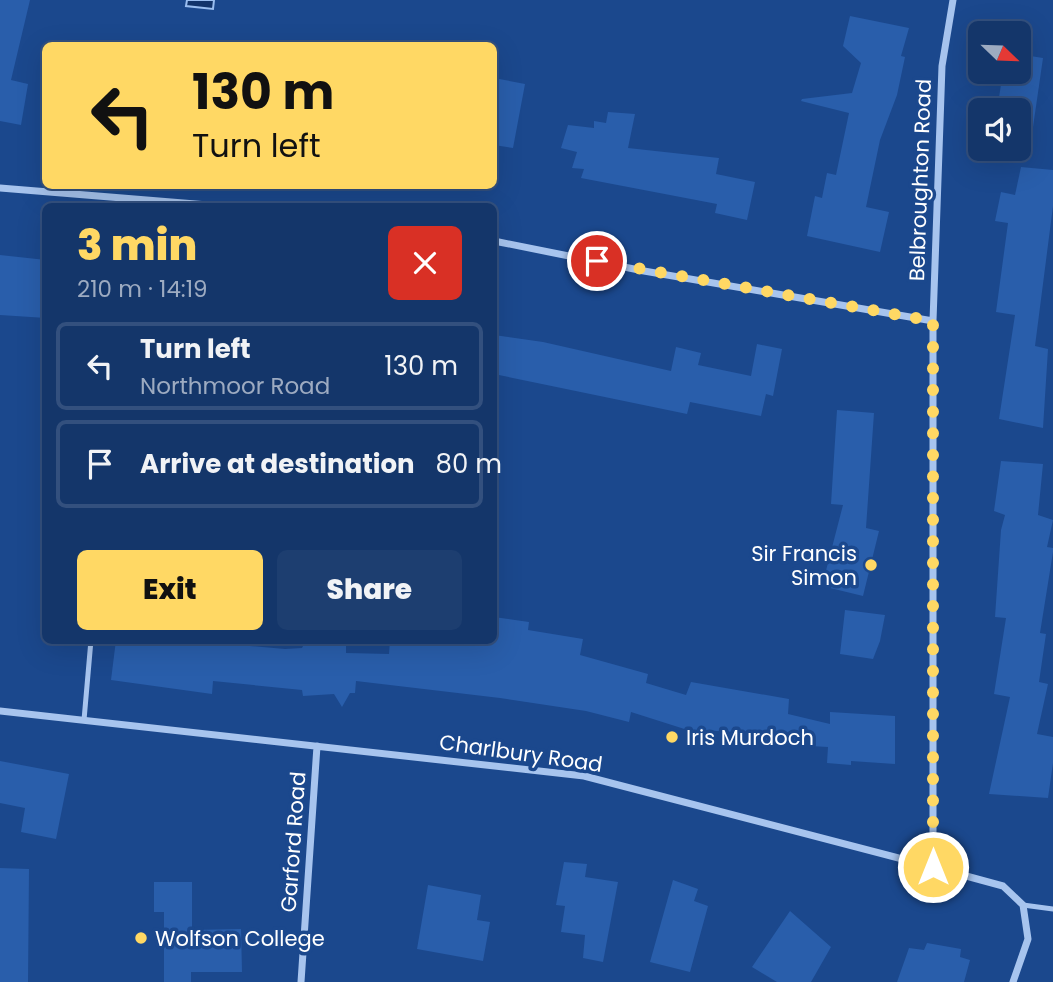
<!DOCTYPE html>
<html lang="en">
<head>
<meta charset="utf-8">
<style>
	:root { --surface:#14366a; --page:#1d3e70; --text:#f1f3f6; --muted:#9dabc1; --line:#33507e; --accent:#ffd864 }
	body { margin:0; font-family:Poppins,sans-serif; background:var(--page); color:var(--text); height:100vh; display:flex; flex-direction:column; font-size:26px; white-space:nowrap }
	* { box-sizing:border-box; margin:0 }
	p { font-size:23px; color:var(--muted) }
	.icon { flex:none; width:38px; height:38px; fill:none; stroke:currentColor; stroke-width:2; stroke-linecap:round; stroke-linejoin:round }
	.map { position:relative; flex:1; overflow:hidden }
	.side { position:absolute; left:42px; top:203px; width:455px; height:441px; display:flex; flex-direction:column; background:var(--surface); border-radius:10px; box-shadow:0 7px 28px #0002,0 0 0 2px var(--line) }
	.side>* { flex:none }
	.banner { position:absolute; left:42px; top:42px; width:455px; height:147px; border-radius:10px; box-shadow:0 7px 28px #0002,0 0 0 2px var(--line); background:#ffd864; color:#111; overflow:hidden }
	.needle { width:46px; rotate:113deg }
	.fabs { position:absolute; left:968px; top:21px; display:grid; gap:14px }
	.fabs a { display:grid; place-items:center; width:63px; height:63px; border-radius:10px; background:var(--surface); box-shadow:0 7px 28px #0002,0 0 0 2px var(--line); font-size:35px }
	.pin { position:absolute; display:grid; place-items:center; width:60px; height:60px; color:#fff; margin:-30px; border:4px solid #fff; border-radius:50%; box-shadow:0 2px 7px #0007 }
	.me { position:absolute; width:77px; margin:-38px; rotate:0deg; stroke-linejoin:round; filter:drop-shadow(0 0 5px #0008) }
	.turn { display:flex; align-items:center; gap:24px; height:147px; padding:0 35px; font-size:32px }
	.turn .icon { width:91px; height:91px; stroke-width:2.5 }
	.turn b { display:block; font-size:49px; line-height:60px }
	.round { display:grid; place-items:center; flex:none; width:74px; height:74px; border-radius:10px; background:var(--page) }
	.headline { display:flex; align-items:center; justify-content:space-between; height:119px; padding:0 35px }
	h1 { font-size:42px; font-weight:800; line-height:52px; color:var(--accent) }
	.action { display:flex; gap:14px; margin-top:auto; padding:14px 35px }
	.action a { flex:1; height:80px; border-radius:10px; background:var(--accent); color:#111; font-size:28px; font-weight:800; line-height:80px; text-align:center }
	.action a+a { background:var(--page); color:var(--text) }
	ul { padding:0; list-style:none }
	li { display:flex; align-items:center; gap:21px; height:88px; margin:0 14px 10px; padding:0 21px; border:4px solid var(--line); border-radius:10px }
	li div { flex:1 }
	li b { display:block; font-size:26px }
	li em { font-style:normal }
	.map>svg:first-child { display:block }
	.water { fill:#12346b; stroke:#9abef0; stroke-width:2 }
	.building { fill:#295eab }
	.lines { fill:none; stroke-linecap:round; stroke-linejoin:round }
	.lane { stroke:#a7c4ee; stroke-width:5 }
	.street { stroke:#a7c4ee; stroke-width:7 }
	.route { stroke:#ffd864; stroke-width:12; stroke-dasharray:0 21.6 }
	.poi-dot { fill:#ffd864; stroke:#1b488d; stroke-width:2.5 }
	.labels { text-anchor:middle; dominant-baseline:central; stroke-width:7; stroke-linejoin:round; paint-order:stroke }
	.street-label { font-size:21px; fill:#fff; stroke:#1b488d }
	.poi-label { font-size:21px; fill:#fff; stroke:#1b488d; text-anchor:start }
</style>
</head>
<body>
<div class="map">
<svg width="1053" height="982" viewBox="0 0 1053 982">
	<rect width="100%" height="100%" fill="#1b488d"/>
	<!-- water -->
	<path class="water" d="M187,0H214L213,9L186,6Z"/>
	<!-- building -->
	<path class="building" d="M0,0H30L11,80L28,84L21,125L0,121Z
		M850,16L909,28L901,56L905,57L897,95L880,140L866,207L889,212L880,252L807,236L815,196L822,198L827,173L836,175L849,113L801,101L802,99L852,93L861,63L843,46Z
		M1018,54L1043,58L1032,134L1018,133V110H997L1003,72H1018Z
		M494,78L525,84L513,148L494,145Z
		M608,112L635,114L628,148L719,158L716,174L755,182L747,220L715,213L717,204L581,178L584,169L572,168L577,152L561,148L568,125L594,128V121L606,123Z
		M1021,167L1053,170V206L1035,346L1048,349L1043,428L999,419L1015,315L996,312L1008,223L995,221L1001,192L1015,195Z
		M0,255L46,260V318L0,315Z
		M494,335L543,342L671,371L676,347L701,353L698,365L751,376L757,344L782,349L773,396L766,394L761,416L690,402L687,414L494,374Z
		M837,410L874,413L866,528L879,531L863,596L822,586L843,505L831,504Z
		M1001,461L1043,464L1038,515L1053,520L1047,547L1053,548V552L1040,633L1046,634L1039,682L1048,684L1037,734L1053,737V763L1048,798L989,794L1010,697L994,694L1006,618L995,617L1001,530L1005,515L994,511Z
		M845,610L885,615L880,641L873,659L840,654Z
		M494,617L529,622L528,630L583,639L580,655L648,674L646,683L686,695L691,682L789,699L788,714L830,724V712L895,716V764L851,761V765L827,763L828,747L756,743L755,733L698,730L697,733L631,712L629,722L586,711L500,698L356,681L355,693H350L342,707L334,694L303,696L302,690L213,681L212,694L111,680L116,640H238V645L285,649L302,648L304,644L346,643V653L389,654L390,640H494Z
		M0,761L69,774L56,839L21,832L25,808L0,803Z
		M564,862L587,864L585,877L618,882L603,962L583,958L585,935L561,932L565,906L556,905Z
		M0,868L29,869L28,982H0Z
		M673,880L698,889L694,901L708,906L690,972L650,962Z
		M154,882H192V930L241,929L242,972H191V982H164V912H154Z
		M428,885L481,895L477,920L490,922L483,961L417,949Z
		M790,911L831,947L811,982H777L752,967Z
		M927,943L961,949L960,957L970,960L964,982H897L909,948L924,950Z"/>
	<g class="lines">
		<!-- lane -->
		<path class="lane" d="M84,720L91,640
			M1023,905L1053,909"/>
		<!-- street -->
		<path class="street" d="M0,188L220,206
			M494,241L644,271L933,321
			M0,711L584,776L933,867L1003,886L1023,905L1028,939L1013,982
			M933,867V321L942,66L953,0
			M301,982L317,746"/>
	</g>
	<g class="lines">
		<!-- route -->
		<path class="route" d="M597,261L933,321V867"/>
	</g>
	<!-- markers -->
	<g class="poi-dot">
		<circle cx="871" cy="565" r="7"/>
		<circle cx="672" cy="737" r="7"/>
		<circle cx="141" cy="938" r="7"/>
	</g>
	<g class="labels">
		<!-- street labels -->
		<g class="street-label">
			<text transform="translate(920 180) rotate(-88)">Belbroughton Road</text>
			<text transform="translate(521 753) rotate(8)">Charlbury Road</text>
			<text transform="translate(293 842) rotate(-86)">Garford Road</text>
		</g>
		<!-- poi labels -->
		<g class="poi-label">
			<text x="857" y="553" text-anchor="end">Sir Francis<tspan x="857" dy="24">Simon</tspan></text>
			<text x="686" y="737">Iris Murdoch</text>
			<text x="155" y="938">Wolfson College</text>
		</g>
	</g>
</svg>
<div class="fabs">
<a><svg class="needle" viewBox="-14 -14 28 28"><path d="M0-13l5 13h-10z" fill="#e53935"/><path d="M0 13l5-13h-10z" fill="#9dabc1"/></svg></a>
<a><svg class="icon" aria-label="sound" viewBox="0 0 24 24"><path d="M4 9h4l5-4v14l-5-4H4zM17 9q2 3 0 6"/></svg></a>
</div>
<div class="pin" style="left:597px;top:261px;background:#d93025"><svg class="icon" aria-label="arrive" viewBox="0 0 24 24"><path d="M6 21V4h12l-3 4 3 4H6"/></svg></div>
<svg class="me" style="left:933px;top:867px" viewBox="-20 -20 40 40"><circle r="17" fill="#ffd864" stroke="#fff" stroke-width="3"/><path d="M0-11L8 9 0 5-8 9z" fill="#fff"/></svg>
<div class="banner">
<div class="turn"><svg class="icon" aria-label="left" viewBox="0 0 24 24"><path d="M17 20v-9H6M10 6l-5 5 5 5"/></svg><div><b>130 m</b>Turn left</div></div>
</div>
<section class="side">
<div class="headline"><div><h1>3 min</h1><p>210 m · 14:19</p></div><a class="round" style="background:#d93025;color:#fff"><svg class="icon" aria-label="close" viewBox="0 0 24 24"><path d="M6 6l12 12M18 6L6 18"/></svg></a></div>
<ul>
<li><svg class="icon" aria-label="left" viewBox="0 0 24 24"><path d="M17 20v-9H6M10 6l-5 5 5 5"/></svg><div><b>Turn left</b><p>Northmoor Road</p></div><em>130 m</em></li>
<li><svg class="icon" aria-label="arrive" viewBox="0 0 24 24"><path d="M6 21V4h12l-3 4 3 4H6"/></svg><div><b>Arrive at destination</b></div><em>80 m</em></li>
</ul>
<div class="action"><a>Exit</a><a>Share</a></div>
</section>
</div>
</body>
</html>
